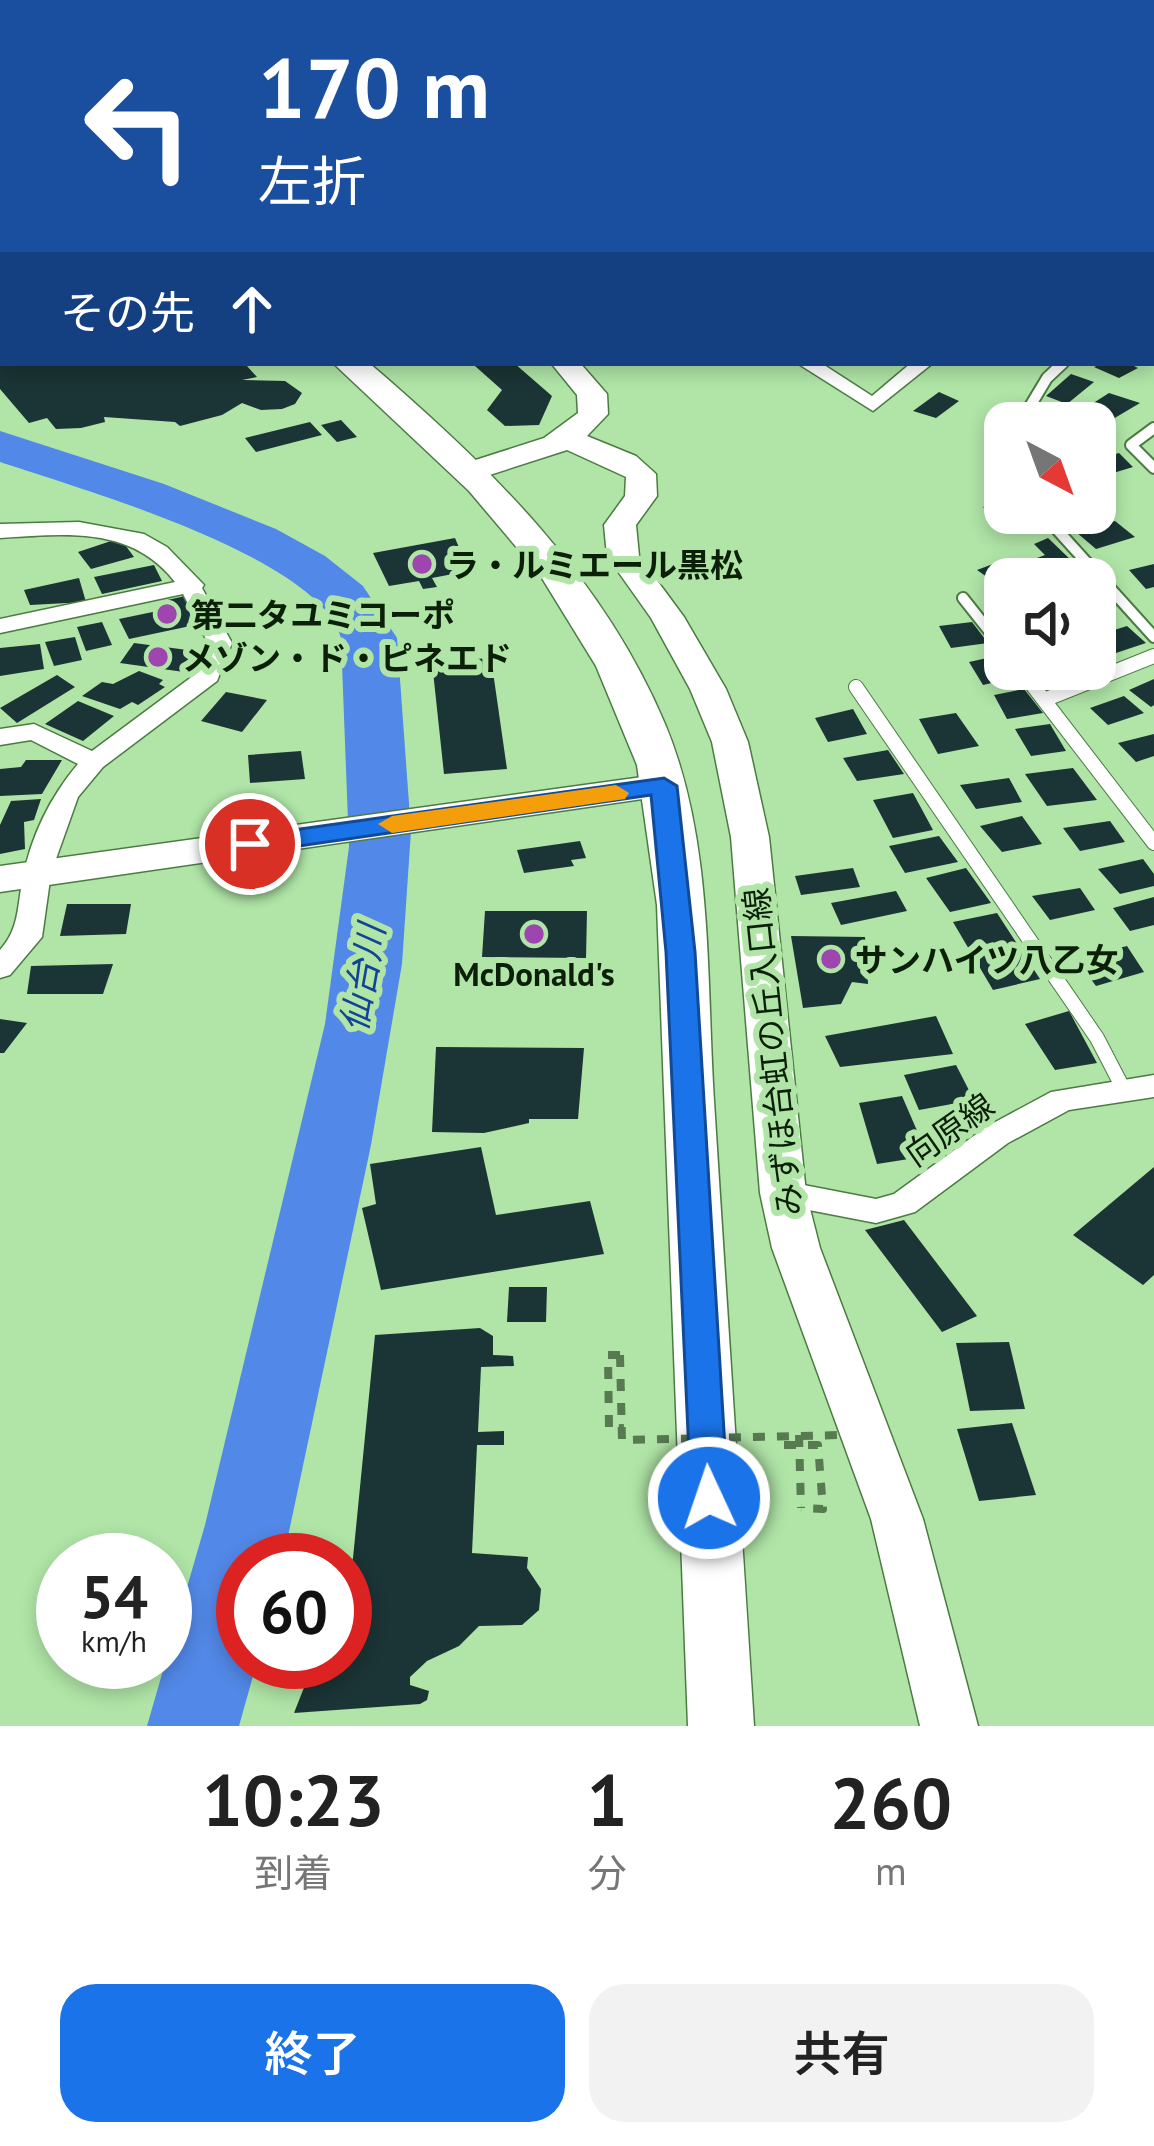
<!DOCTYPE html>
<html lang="ja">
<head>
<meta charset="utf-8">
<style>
	:root { --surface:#fff; --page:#f2f2f2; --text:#222; --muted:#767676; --accent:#1a73e8 }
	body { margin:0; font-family:"PT Sans","Noto Sans JP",sans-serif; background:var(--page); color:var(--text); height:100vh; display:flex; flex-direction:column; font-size:45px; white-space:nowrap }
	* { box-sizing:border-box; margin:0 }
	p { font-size:39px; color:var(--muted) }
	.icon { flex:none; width:66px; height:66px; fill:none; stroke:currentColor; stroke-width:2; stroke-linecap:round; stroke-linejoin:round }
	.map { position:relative; height:1726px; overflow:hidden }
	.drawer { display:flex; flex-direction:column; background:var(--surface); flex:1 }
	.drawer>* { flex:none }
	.guide { position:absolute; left:0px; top:0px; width:1155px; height:366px; box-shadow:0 6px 18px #0003; background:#1a4fa0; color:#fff; overflow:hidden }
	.needle { width:78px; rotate:139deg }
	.controls { position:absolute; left:984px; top:402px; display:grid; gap:24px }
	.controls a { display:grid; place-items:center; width:132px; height:132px; border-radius:24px; background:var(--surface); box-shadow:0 6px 18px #0003; font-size:60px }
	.speed { position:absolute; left:36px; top:1533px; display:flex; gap:24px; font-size:60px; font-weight:700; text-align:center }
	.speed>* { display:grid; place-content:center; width:156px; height:156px; border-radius:50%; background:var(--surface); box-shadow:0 6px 18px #0003; line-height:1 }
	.speed small { font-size:30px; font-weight:400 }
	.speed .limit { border:18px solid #d22; background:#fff; color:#111 }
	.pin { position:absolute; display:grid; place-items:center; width:102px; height:102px; color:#fff; margin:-51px; border:6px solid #fff; border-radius:50%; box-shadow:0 3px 12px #0007 }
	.me { position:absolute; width:132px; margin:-66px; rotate:357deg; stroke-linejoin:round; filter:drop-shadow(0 0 9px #0008) }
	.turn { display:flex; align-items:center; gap:42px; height:252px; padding:0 60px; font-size:54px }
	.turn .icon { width:156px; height:156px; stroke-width:2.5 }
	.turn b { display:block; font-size:84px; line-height:102px }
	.then { display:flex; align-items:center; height:114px; padding:0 60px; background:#0003; gap:24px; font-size:45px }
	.eta { display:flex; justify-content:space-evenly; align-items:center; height:204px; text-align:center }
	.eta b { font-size:72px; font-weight:600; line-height:84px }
	.cta { display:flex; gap:24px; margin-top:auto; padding:24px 60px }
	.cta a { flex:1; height:138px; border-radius:36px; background:var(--accent); color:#fff; font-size:48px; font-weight:600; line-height:138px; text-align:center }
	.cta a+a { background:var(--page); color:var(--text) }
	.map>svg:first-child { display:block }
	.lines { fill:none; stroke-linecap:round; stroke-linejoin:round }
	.river { fill:#5288e7; fill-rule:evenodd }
	.building { fill:#1b3435 }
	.lane-far1-casing { stroke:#4b7b42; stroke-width:14 }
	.lane-casing { stroke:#4b7b42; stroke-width:16 }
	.street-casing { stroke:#4b7b42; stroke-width:3 }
	.secondary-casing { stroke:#4b7b42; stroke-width:3 }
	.primary-casing { stroke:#4b7b42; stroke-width:3 }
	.path { stroke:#577a51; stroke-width:8; stroke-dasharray:12 12; stroke-linecap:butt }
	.lane-far1 { stroke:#fff; stroke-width:10 }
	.lane { stroke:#fff; stroke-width:14 }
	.street { fill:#fff; fill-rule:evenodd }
	.secondary { fill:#fff; fill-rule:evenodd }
	.primary { fill:#fff; fill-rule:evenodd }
	.path-bridge { stroke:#577a51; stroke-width:8; stroke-dasharray:12 12; stroke-linecap:butt }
	.route { fill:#1a73e8; stroke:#114b97; stroke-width:3 }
	.slow { fill:#f59e0b }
	.poi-dot { fill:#9f45b0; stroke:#b0e5a7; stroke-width:4.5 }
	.labels { text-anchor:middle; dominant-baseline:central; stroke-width:12; stroke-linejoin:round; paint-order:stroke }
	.poi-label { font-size:33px; font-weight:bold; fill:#0c2009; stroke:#b0e5a7; text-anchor:start }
	.street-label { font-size:33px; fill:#0c2009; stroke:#b0e5a7 }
	.water-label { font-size:36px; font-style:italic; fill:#134397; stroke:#b0e5a7 }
</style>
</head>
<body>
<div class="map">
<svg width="1154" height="1726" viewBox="0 0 1154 1726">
	<rect width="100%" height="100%" fill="#b0e5a7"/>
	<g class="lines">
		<!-- river -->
		<path class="river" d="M0,431L164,484L276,529L325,556L363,586L397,638L411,831L402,964L371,1145L283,1560H243V1662H257L239,1726H147L205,1525L325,1024L349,847L341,638C319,556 77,488 0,462Z"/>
	</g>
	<!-- building -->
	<path class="building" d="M0,363H254L247,366L257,377L242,380L285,381L302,393L295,404L282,409L261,410L242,403L222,415L180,426L175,422L104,417L105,422L81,428L56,429L47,418L29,423L0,389Z
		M487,363H514L552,396L539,425L505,426L487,410L502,390L475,366Z
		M1103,363H1128L1138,368L1119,378L1094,367Z
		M1071,374L1094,382L1067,404L1046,396Z
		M939,392L959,401L936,418L913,411Z
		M1109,393L1140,403L1113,419L1084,409Z
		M341,420L357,437L337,442L321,425Z
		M310,422L322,435L256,452L245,438Z
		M1119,453L1133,467L1100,477L1095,472V460Z
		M1005,500V513L1024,514L1000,522L983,507Z
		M1115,521L1135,537L1096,549L1076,532Z
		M120,538L134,557L91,569L78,552Z
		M455,538L466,564L474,570L432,578L437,587L423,589L419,581L389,586L373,553Z
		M1048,538L1073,562L1043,573L1029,561L1045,555L1034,544Z
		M1009,558L1029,572L997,584L977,570Z
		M1154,564V587L1146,589L1129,570Z
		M154,565L162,581L102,594L94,577Z
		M79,578L86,602L30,605L24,590Z
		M185,596L195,625L129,639L119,619L167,609L163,601Z
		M102,622L112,645L86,651L77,627Z
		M972,622L988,643L951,648L939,626Z
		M1127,626L1146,643L1113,654L1095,636Z
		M75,637L82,660L54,666L45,642Z
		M134,643L195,651L184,672L120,663Z
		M40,644L44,669L0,676V648Z
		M1001,655L1005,669L1017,677L983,685L969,662Z
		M491,658L507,769L444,774L432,662Z
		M139,671L163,680L159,684L165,687L138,705L132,702L120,709L82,696L102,682L113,684Z
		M57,675L75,687L17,723L0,708Z
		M1154,679V705L1151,707L1129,690Z
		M1024,689L1043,713L1007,719L994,695Z
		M226,692L267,700L242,732L201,721Z
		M1124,696L1144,713L1108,725L1090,708Z
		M78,701L114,716L83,741L45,724Z
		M853,709L867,734L828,742L815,718Z
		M956,713L979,746L938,754L919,719Z
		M1050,724L1066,751L1031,756L1015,729Z
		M1154,734V756L1136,762L1118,743Z
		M888,750L904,774L857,781L843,758Z
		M301,751L305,779L250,783L248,755Z
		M26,760H62L42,794L0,796V769L21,767Z
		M1073,768L1097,800L1047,806L1025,774Z
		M1009,778L1022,802L976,809L960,785Z
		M913,793L933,830L893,838L873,800Z
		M41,799L34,820L24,822L25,849L0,854V825L11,801Z
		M1022,816L1042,844L1002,852L980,826Z
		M1110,821L1125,842L1080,851L1063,828Z
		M939,836L958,862L905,873L889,846Z
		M580,841L586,858L571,860L574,866L524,873L517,850Z
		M1143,859L1154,874V886L1120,894L1098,869Z
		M853,868L860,887L801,895L795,876Z
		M966,868L991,903L950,912L926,878Z
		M1080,888L1095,910L1050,920L1032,896Z
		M896,891L907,911L841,925L831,903Z
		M1154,897V925L1130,931L1113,908Z
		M67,904H131L126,934L60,936Z
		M485,911H587L586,958L482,957Z
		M997,913L1040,979L993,990L953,922Z
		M791,936L865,937L868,984L852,982L841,1004L803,1008Z
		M1127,946L1144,972L1096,986L1076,959Z
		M113,964L103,994H27L31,966Z
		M1069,1011L1097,1063L1055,1070L1025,1024Z
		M936,1016L953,1054L840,1067L825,1036Z
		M0,1019L27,1023L4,1053H0Z
		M436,1047L584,1048L578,1119H529V1123L484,1133L432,1132Z
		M956,1065L974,1100L919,1110L904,1075Z
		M902,1096L928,1156L877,1164L859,1103Z
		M481,1147L496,1215L590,1201L604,1254L381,1290L362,1208L376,1204L370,1164Z
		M1154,1167V1275L1143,1285L1073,1235Z
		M904,1220L977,1316L942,1332L865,1230Z
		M509,1287H547L546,1322H507Z
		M480,1328L493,1336V1355L513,1356L514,1366L481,1367L478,1432L504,1431V1445H477L472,1553L528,1557L527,1568L541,1589L539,1610L522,1625L479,1626L459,1646L427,1661L410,1677V1685L429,1691L427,1700L420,1704L294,1713L314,1662H345V1580L353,1558L375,1335Z
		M1009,1342L1025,1409L970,1411L956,1343Z
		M1012,1423L1036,1495L979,1501L957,1429Z"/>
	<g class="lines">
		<!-- lane-far1 casing -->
		<g class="lane-far1-casing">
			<path id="lane-far1" d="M1020,423L1047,378L1063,363
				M1154,428L1131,445L1154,468
				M1005,454V465
				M1042,513L1154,637
				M963,598L1005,651"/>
		</g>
		<!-- lane casing -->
		<g class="lane-casing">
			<path id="lane" d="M1020,669L1154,843
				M856,687L1097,1038L1124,1090
				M1044,700L1154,656"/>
		</g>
		<!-- street casing -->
		<g class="street-casing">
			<path id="street" d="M104,0H124L126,3H106Z
				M543,0H566L567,2L545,3Z
				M1040,0H1067L1069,3H1042Z
				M1152,18H1154V26H1152Z
				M1154,52V63L1152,64V53Z
				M1152,98H1154V108H1152Z
				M1152,153H1154L1152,164Z
				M1152,198H1154V208H1152Z
				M1154,284V297L1152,298V285Z
				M797,363H821L872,396L911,363H933L873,411Z
				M79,522L144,534L167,547L204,585L202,588L232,643L217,681L103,767L78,797L51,873L42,937L10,975L0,978V950C20,928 17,905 23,878C31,836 51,796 78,764L31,740L0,745V729L34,724L92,751L197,673L208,643L183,594L0,633V619L175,582C131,525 65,534 0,538V524Z
				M1154,1075V1097L1069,1110L1008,1143L915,1212L876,1223L783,1205L772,1202L767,1193L772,1184L783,1181L876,1199L894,1194L986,1127L1051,1092Z"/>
		</g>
		<!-- secondary casing -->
		<g class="secondary-casing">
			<path id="secondary" d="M551,363H580L607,394L608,414L587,436L636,456L656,474L657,496L636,525L639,556L684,617L726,689L748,742L769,837L806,1193L820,1248L923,1519L978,1726H920L871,1519L772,1248L760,1193L731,837L712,742L690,689L651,618L607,556L604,525L625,496L626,477L567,450L474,480L459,471L463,464L544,438L578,413L577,395Z
				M664,774L677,778L683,786L677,794L0,892V866Z"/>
		</g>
		<!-- primary casing -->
		<g class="primary-casing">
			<path id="primary" d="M0,51L3,52V70L0,69Z
				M333,363H369C489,466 603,576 665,724C714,841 706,977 714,1101C727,1309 741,1518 754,1726H688L657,905L637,765L596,666L540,575L469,491Z"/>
		</g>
		<!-- path -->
		<path class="path" d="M620,1355H608L609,1429L624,1428
			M784,1445H818L823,1509L801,1508"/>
		<!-- lane-far1 -->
		<use href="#lane-far1" class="lane-far1"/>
		<!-- lane -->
		<use href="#lane" class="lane"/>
		<!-- street -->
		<use href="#street" class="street"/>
		<!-- secondary -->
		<use href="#secondary" class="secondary"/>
		<!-- primary -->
		<use href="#primary" class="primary"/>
		<!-- path-bridge -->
		<path class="path-bridge" d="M620,1355L622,1440L842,1435
			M799,1435L801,1508"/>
	</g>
	<!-- route -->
	<path class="route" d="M664,778L677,786L695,952L728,1498L722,1509L709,1514L696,1509L691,1498L666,952L651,795L250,853L236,844L250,836Z"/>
	<!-- slow -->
	<path class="slow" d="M616,785L629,793L625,799L392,833L378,824L392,816Z"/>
	<!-- markers -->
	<g class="poi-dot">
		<circle cx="422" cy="564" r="12"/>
		<circle cx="167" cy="614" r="12"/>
		<circle cx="158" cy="657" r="12"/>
		<circle cx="534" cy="934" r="12"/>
		<circle cx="831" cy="959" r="12"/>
	</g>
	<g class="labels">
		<!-- poi labels -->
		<g class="poi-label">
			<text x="446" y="564">ラ・ルミエール黒松</text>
			<text x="191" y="614">第二タユミコーポ</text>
			<text x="182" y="657">メゾン・ド・ピネエド</text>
			<text x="855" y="959">サンハイツ八乙女</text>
			<text x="534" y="973" text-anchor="middle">McDonald's</text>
		</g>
		<!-- street labels -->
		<g class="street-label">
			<text transform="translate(772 1052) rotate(-96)">みずほ台虹の丘入口線</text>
			<text transform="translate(949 1129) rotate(-35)">向原線</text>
		</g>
		<!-- water labels -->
		<g class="water-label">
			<text transform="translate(362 978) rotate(-80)">仙台川</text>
		</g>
	</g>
</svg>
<div class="controls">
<a><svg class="needle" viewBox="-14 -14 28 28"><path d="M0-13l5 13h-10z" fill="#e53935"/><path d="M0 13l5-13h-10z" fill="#767676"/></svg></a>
<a><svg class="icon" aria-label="sound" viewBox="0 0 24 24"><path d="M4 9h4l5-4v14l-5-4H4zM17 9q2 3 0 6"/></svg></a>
</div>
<div class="speed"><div>54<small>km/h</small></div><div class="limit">60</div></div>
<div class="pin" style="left:250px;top:844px;background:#d93025"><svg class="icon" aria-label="arrive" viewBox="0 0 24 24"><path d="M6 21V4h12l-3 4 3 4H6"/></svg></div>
<svg class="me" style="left:709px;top:1498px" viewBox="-20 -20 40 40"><circle r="17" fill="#1a73e8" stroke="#fff" stroke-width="3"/><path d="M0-11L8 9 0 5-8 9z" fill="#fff"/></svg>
<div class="guide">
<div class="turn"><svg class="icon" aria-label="left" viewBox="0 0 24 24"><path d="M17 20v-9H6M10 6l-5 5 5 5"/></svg><div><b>170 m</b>左折</div></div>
<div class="then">その先<svg class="icon" aria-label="ahead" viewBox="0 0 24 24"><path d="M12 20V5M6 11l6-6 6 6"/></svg></div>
</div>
</div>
<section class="drawer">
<div class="eta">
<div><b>10:23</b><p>到着</p></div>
<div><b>1</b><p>分</p></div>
<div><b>260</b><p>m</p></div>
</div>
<div class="cta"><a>終了</a><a>共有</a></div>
</section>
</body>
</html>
